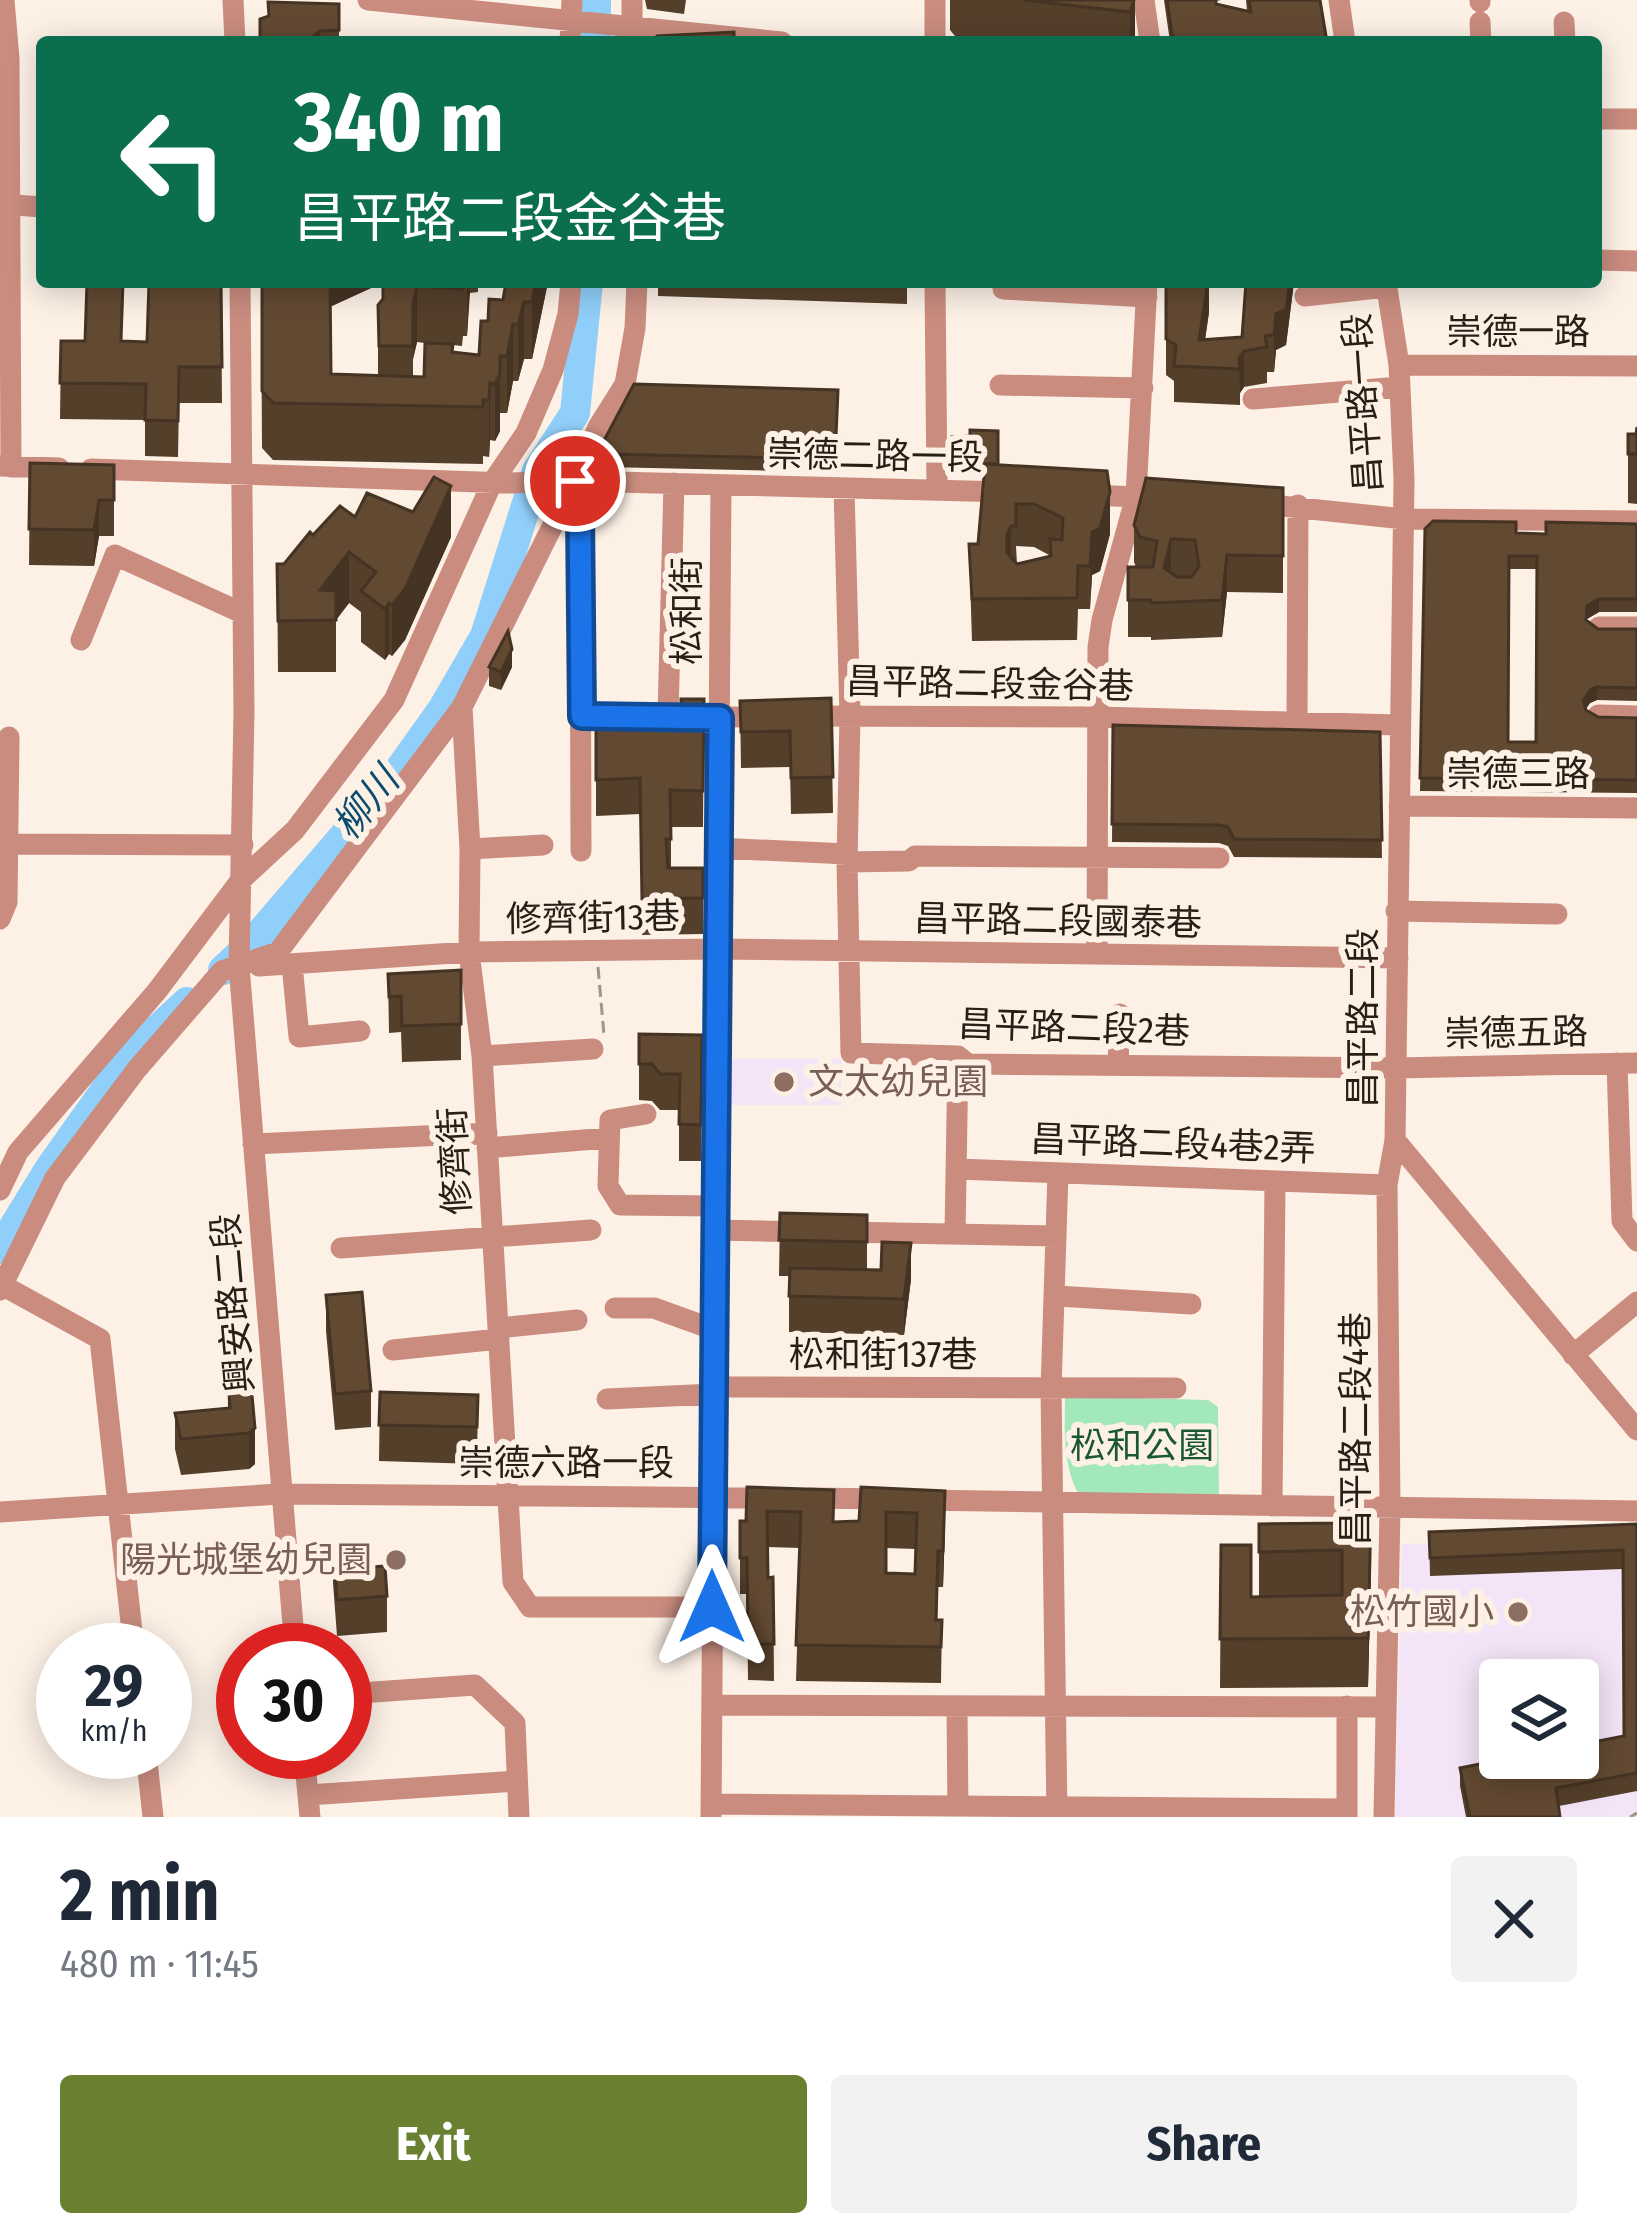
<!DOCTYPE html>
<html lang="en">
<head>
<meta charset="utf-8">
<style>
	:root { --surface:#fff; --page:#f2f2f3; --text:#1f2937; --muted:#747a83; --accent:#6a8031 }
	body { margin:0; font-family:"Fira Sans Condensed","Noto Sans TC",sans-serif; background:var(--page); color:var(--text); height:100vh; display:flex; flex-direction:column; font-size:45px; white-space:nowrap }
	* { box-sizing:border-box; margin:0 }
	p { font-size:39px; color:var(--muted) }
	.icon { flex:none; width:66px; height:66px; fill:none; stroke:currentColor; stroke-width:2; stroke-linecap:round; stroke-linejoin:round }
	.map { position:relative; height:1817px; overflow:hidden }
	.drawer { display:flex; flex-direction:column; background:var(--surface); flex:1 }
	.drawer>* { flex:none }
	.banner { position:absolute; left:36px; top:36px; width:1566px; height:252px; border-radius:12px; box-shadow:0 6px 30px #0003; background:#0b6e4f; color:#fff; overflow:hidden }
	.tools { position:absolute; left:1479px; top:1659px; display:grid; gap:24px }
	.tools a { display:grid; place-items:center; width:120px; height:120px; border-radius:12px; background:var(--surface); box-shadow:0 6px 30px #0003; font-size:60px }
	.speed { position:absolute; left:36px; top:1623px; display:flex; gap:24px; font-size:60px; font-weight:700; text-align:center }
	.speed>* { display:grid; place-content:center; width:156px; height:156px; border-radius:50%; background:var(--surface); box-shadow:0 6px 30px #0003; line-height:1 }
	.speed small { font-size:30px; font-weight:400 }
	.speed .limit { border:18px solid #d22; background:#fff; color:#111 }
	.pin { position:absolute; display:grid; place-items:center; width:102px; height:102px; color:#fff; margin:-51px; border:6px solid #fff; border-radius:50%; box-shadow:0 3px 12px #0007 }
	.me { position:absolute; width:132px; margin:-66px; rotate:0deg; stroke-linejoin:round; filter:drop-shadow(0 0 9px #0008) }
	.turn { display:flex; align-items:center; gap:42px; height:252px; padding:0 60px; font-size:54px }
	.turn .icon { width:156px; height:156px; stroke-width:2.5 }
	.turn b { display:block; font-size:84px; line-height:102px }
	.round { display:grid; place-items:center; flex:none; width:126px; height:126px; border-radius:12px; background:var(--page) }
	.summary { display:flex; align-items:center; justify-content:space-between; height:204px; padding:0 60px }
	h1 { font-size:72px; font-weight:700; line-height:90px }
	.cta { display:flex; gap:24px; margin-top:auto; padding:24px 60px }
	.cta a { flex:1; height:138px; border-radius:12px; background:var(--accent); color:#fff; font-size:48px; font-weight:700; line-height:138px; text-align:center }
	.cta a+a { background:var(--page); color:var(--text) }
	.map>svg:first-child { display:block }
	.education { fill:#f3e4f7; fill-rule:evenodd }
	.green { fill:#a3e8ba }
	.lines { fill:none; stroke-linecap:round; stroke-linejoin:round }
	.river { stroke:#90cffa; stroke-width:30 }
	.path { stroke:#a0958b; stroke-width:3; stroke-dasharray:12 6; stroke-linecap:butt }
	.minor { stroke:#c98c7f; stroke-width:21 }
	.wall { fill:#543f2b; fill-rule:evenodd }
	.shaded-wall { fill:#453323 }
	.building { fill:#624932; stroke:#453323; stroke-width:3; fill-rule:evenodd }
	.route-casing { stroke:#114b97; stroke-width:30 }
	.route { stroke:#1a73e8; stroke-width:21 }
	.education-dot { fill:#8d6e63; stroke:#fdf1e6; stroke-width:4.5 }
	.labels { text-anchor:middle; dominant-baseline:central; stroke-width:12; stroke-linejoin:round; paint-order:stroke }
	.street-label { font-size:36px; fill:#291f15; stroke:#fdf1e6 }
	.education-label { font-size:36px; fill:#785e54; stroke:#fdf1e6; text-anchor:end }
	.park-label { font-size:36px; fill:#1a5735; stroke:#fdf1e6 }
	.water-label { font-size:39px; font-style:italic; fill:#0c4d6f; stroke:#fdf1e6 }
</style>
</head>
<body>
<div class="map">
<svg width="1637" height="1817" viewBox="0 0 1637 1817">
	<rect width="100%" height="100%" fill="#fdf1e6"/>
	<!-- education -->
	<path class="education" d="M726,1059H841V1105H726Z
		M1637,1540V1817H1395L1402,1544ZM1500,1680H1578V1758H1500Z"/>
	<!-- green -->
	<path class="green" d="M1065,1396L1208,1400L1218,1407L1219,1496L1078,1493C1062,1462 1065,1430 1065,1396Z"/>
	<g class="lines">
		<!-- river -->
		<path class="river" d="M596,42V0
			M223,970L253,942L392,780L442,710L485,636L537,471L575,413L588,282
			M0,1249L50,1168L131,1054L187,1002"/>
		<!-- path -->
		<path class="path" d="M598,967L604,1035
			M1630,1817L1637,1813"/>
		<!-- minor -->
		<path class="minor" d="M4,0L9,59L11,467
			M233,0L235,42
			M368,0L782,42
			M935,0V42
			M1144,0L1150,42
			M1339,0L1345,42
			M1480,0V2
			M1480,22L1481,42
			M1564,22L1565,42
			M570,42L572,0
			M632,42V0
			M1596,119H1637
			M1,204L42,207
			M1596,260L1637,261
			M240,282L244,712L239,966L295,1650
			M935,282L937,489
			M1003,289L1147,297
			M1305,296L1386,287
			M1399,365L1637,366
			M1000,385L1143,388
			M1253,399L1400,387
			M0,466L59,468
			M91,469L510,483L575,481L1007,492
			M575,481L580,514L581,851
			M844,488L850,715L847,862L851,1053L958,1056L968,1064L1396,1068L1637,1063
			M1086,495L1169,498
			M1254,503L1404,519L1637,521
			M1599,627H1637
			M81,640L115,555L242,613
			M462,707L470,849L469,952L482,1056L513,1582L530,1607H713
			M1598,715L1637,716
			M582,716L767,717
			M668,716L674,483
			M804,716L1099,717L1398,725
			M1297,722L1298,505
			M1399,806L1637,808
			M0,844L243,845
			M718,848L847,854
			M470,849L543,845
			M847,862L909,861L915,856L1219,858
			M1396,911L1557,914
			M0,919L7,902L9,737
			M1097,954L1098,647L1102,620L1136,496L1147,282
			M292,964L299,1037L360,1031
			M259,966L469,952L717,949L1398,958
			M482,1056L593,1049
			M1617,1063L1622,1221L1637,1241
			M1118,1065L1120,1014
			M646,1114L610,1120L608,1186L620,1205L716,1206
			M1395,1140L1637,1430
			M253,1144L487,1133
			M487,1148L607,1138
			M957,1169L1387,1185
			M0,1190L18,1152L157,991L240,881L295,830L394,700L492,483L526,433L553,370L568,314L571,282
			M715,1230L803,1232
			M841,1232L1056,1236
			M955,1234L958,1056
			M341,1248L591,1230
			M2,1285L100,1339L134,1650
			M0,1290L55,1178L137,1069L222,971L278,952L462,707L575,481L598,427L625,384L635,328L637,282
			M1057,1296L1191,1304
			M615,1308H654L715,1330
			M498,1328L577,1320
			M393,1350L499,1339
			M1573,1355L1637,1302
			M714,1387L1176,1388
			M607,1399L714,1394
			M810,1498L886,1499
			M918,1500L1637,1511
			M1272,1506L1275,1182
			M0,1512L279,1494L773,1498
			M345,1694L475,1685L515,1723L519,1817
			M712,1705L1386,1707
			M1347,1706V1817
			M957,1707L958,1817
			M146,1752L153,1817
			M304,1752L310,1817
			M308,1795L517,1781
			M711,1804L1347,1809
			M711,1817L721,485
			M1057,1817L1051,1389L1058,1173
			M1384,1817L1390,1508L1387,1185L1395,1140L1404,480L1399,365L1386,282"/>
	</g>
	<!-- wall -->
	<path class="wall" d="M645,0H686L684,14L647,9Z
		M950,0H1135V42H960L950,30Z
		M1164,0H1221L1216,1V4L1247,11L1246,0H1320L1327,42H1170Z
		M339,4V42H260Z
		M221,282L222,403H179L178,457L145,456V420L60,419L61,341L147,342Z
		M261,282H548L532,359H524L518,381H513L507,413H500V431L495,441L490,440L489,457L483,456V464L273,460L262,448ZM382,283V300L378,305V375L331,374L330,307ZM478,286L505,288L503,300L488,321L479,355L453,352V345L462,346L463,336H467L470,293L478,292ZM417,342L432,344L424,377H413V359Z
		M658,282H907V304L658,296Z
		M1166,282H1294L1286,345L1276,350L1274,372H1267V383L1244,387L1240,393V405L1174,402V381L1166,375ZM1209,283L1246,287L1242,337L1205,340L1209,312Z
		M838,390L835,472L605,467L601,459V446Z
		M1637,427V504L1628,503V434H1636Z
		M952,437L1110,534L1100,571L1092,575L1090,609H1078L1077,640L972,641L969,544H978L984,476L953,475ZM1016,546L1034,547L1051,556L1017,564Z
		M30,463L114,465V536H99L94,566L29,565Z
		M1283,488V593L1227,592L1222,637L1151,640V637H1128V567H1136L1134,562V525Z
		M355,517L451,537L405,640L392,656L389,654L385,660L361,642V612L349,603L336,620V672H278L277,564H284L313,535Z
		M1637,524V612H1599L1587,619V621L1598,629H1637V701L1597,700L1590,703L1585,710L1598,717L1637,718V793L1420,791L1425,529L1546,534ZM1509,569H1537L1536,742H1508Z
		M489,667H512L501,690L489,686Z
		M831,698L833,813L791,814L790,767L741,768L740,701Z
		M704,699L703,827H671V868H703V934L642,935L640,814L596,816V707L617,723L681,722Z
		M1113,725L1380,732L1382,858L1234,857L1228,846L1219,843L1112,842Z
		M461,970V1060L402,1062L401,1032L389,1033L388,974Z
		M639,1034L702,1035L701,1161H679V1110H660L652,1101L639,1100Z
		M780,1213L867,1215V1270L911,1279L904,1335L789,1332V1276H779Z
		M326,1295L371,1391V1427L335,1430L326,1331Z
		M248,1351L255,1464L249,1469L181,1475L175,1449V1413L228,1408L227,1353Z
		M380,1392L478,1395L477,1464L379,1461Z
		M747,1487L834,1522L859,1521L861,1487L945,1527L943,1587H938L937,1620H942L941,1683L796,1681L800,1548L767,1547L768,1578L773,1577L774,1681L748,1680L747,1594H740V1521H746ZM886,1548L915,1549V1574L886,1573Z
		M1342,1523L1371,1563L1368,1687L1220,1688L1221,1545L1251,1597H1259V1524Z
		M1637,1524V1791L1559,1806L1560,1817H1466L1460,1786V1768L1624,1736L1623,1569L1430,1576L1429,1532Z
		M333,1547L362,1568L387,1596V1632L337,1636L333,1583Z"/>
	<!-- shaded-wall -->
	<path class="shaded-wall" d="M1134,0H1135V42H1130V12Z
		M320,31V42H307Z
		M329,282H382V283L329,307Z
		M467,282H470L467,336Z
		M536,282H548L532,359V302Z
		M1208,282L1209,312L1201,367L1199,340Z
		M1290,282H1294L1286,345L1276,350L1274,372V335L1276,314Z
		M417,286V342L413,359V304Z
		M524,302V359L518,381V325Z
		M513,324V381L507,413V356Z
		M1244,351V387L1240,393L1239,358Z
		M500,356V431L495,441V384Z
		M490,383V440L489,457V400Z
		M451,486V537L405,640L392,656V605Z
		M1110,492V534L1100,571L1092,575L1090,609L1092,532Z
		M99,500V536L94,566V530Z
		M1011,526V568L1007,595V534Z
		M1171,539V576L1164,605V568Z
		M349,552V603L336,620L320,590Z
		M1227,555V592L1222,637V600Z
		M1599,599V612L1587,619L1586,633L1587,606Z
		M389,603V654L385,660V609Z
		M512,649V667L501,690V672Z
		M1597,687V700L1590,703L1583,713V701L1590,690Z
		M911,1243V1279L904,1335V1299Z
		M255,1428V1464L249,1469V1433Z
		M945,1491V1527L943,1587V1551Z
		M1371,1513V1563L1368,1687V1638Z"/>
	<!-- building -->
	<path class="building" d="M1023,0H1134L1130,12Z
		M1167,0H1216V4L1251,12L1249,0H1320L1327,42H1177L1172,34Z
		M268,2L339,4V30L320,31L307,42H260V19L269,16Z
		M734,32V42H654L657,36Z
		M87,282H123L121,341L147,342L149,282H221L222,367H179L178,421L145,420L146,384L60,383L61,341H85Z
		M262,282H330L331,374L424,377L425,343L453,344L452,352L479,355L481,321H488L489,299L503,300L506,282H536L532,302H524L518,325L513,324L507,356H500V374L495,384L490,383L489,400H483V407L273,403L262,391Z
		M383,282H462V289L417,286L413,304V346H379L378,305L383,299Z
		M1166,282H1208L1199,340L1242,337L1246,282H1290L1286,309L1276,314L1274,335L1265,336L1267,347L1244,351L1239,358L1240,369L1174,366L1176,345L1166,339Z
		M634,384L838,390L835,459L605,454L601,446Z
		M1637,427V454H1628V434H1636Z
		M970,430L998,431V464L953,462L952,437L970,436Z
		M30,463L114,465V500H99L94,530L29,529Z
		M985,464L1107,471L1110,492L1100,528L1092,532L1090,566H1078L1077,598L972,599L969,544H978ZM1016,504H1034L1063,518L1062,540L1050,539L1051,556L1017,564L1007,553V534L1011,526H1016Z
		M434,477L451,486L405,589L392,605L389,603L385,609L361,591L376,572L349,552L320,590L336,591V620L278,621L277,564H284L310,532L313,535L340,506L355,517L367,493L413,512Z
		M1146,478L1283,488V556L1227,555L1222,600L1151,603V600H1128V567H1153L1157,541L1140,537L1134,525ZM1171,539L1195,540L1199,567L1191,577H1177L1164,568Z
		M1433,521L1516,522V533L1546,534V522L1637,524V599H1599L1587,606L1586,620L1598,629H1637V688L1597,687L1590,690L1583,701L1586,710L1598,717L1637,718V780L1420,778L1425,529ZM1509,556H1537L1536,742H1508Z
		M508,631L512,649L501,672L489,667Z
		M831,698L833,777L791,778L790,731L741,732L740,701Z
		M681,699H704L703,791L670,790L671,839H666L668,868H703V898L642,899L640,778L596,780V707L616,706L617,723L681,722Z
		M1113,725L1380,732L1382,840L1234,839L1228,827L1219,825L1112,824Z
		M461,970V1024L402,1026L401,996L389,997L388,974Z
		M639,1034L702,1035L701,1125L679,1124L680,1074H660L652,1064H639Z
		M780,1213L867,1215V1242L779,1240Z
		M882,1242L911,1243L904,1299L789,1296L790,1268L881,1270Z
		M362,1292L371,1391L335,1394L326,1295Z
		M248,1351L255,1428L249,1433L181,1439L175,1413L230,1408L227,1353Z
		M380,1392L478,1395L477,1427L379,1425Z
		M747,1487L834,1490L833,1522L859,1521L861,1487L945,1491L943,1551H938L936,1620H942L941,1647L796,1645L801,1512L767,1511L768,1578L773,1577L774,1644H748L747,1558H740V1521H746ZM886,1512L917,1513L915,1574L886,1573Z
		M1342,1513H1371L1368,1638L1220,1639L1221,1545H1251V1597L1342,1595V1550L1259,1552V1524L1342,1523Z
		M1637,1524V1773L1556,1788L1560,1817H1470L1460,1768L1510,1758H1578V1745L1624,1736L1623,1550L1430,1558L1429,1532Z
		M360,1545L362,1568L385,1566L387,1596L337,1600L333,1547Z"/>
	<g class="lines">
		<!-- route casing -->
		<g class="route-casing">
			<path id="route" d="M575,481L580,514L582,716L720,718L712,1607"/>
		</g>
		<!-- route -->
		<use href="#route" class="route"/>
	</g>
	<!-- markers -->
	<g class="education-dot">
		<circle cx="784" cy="1082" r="12"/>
		<circle cx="396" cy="1560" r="12"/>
		<circle cx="1518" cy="1612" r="12"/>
	</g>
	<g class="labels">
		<!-- street labels -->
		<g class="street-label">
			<text x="1518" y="332">崇德一路</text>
			<text transform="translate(1363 403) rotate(-94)">昌平路一段</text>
			<text transform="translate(875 456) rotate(1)">崇德二路一段</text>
			<text transform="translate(687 611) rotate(-90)">松和街</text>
			<text transform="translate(990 684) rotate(1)">昌平路二段金谷巷</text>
			<text x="1518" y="774">崇德三路</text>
			<text transform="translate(593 918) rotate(-1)">修齊街13巷</text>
			<text transform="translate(1058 921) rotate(1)">昌平路二段國泰巷</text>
			<text transform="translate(1363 1018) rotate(-90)">昌平路二段</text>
			<text transform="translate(1074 1028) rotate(2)">昌平路二段2巷</text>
			<text transform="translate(1516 1033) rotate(-1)">崇德五路</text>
			<text transform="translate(1173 1144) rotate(2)">昌平路二段4巷2弄</text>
			<text transform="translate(455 1161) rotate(-93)">修齊街</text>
			<text transform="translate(233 1303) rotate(-95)">興安路二段</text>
			<text x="883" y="1355">松和街137巷</text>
			<text transform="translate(1356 1429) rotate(-90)">昌平路二段4巷</text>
			<text x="566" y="1463">崇德六路一段</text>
		</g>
		<!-- education labels -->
		<g class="education-label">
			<text x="808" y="1082" text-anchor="start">文太幼兒園</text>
			<text x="372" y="1560">陽光城堡幼兒園</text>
			<text x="1494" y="1612">松竹國小</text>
		</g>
		<!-- park labels -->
		<g class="park-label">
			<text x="1142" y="1446">松和公園</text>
		</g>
		<!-- water labels -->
		<g class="water-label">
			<text transform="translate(366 803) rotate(-51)">柳川</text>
		</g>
	</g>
</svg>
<div class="tools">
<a><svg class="icon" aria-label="layers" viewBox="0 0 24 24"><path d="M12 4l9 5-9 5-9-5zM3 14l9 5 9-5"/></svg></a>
</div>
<div class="speed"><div>29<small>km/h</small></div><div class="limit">30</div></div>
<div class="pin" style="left:575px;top:481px;background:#d93025"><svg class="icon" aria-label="arrive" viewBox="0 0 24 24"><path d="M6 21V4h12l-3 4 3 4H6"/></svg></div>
<svg class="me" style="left:712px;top:1607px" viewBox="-20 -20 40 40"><path d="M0-17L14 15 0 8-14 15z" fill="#1a73e8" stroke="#fff" stroke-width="4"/></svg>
<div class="banner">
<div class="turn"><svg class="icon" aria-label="left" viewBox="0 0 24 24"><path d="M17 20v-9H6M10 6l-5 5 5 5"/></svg><div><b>340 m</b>昌平路二段金谷巷</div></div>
</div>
</div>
<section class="drawer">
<div class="summary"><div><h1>2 min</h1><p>480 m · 11:45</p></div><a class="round"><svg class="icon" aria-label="close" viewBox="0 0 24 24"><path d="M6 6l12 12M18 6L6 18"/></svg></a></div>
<div class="cta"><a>Exit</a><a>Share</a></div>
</section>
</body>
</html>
